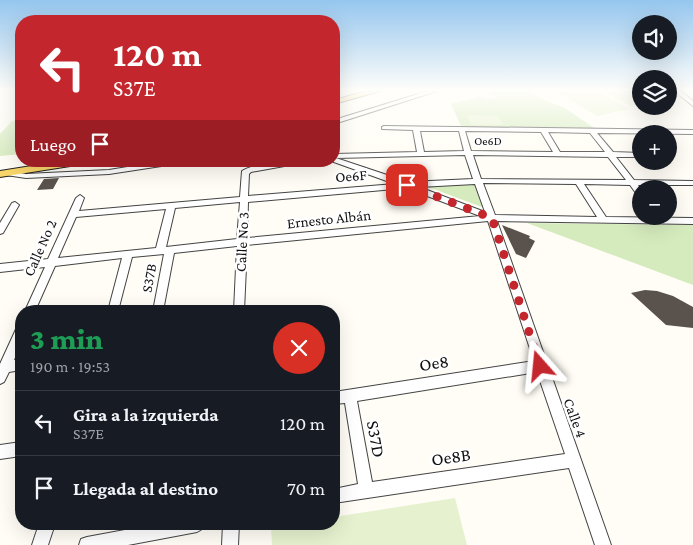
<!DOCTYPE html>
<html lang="es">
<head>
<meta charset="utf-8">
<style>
	:root { --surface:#171b24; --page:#20242c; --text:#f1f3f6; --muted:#9ea1a6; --line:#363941 }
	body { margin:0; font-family:"Crimson Pro",serif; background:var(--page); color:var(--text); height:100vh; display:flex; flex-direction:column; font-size:19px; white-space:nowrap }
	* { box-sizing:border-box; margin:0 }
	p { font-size:16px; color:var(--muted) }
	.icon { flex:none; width:28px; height:28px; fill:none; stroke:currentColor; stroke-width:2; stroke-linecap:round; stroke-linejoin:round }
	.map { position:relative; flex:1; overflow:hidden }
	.panel { position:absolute; left:15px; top:305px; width:325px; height:225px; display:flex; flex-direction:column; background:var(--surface); border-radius:20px; box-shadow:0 5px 20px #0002 }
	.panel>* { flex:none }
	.hud { position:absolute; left:15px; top:15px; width:325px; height:152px; border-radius:20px; box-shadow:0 5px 20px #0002; background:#c4262e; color:#fff; overflow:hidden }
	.buttons { position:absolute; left:632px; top:15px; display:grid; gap:10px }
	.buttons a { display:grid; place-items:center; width:45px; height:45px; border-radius:50%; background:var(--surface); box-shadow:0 5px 20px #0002; font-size:25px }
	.pin { position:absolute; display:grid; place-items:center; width:42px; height:42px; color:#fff; margin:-21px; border-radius:10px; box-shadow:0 2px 8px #0006 }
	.me { position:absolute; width:55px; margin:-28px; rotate:342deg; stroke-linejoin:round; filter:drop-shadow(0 0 4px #0008) }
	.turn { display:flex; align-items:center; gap:18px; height:105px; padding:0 15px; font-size:22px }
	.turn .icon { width:65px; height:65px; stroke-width:2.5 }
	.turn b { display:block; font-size:35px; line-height:42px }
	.then { display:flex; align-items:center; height:48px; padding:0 15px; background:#0003; gap:10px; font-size:19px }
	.round { display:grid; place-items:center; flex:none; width:52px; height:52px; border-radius:26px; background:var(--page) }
	.summary { display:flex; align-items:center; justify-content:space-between; height:85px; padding:0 15px }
	h1 { font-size:30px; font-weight:800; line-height:38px; color:#1e9e55 }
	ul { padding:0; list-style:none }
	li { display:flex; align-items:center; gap:15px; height:65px; padding:0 15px; border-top:1px solid var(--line) }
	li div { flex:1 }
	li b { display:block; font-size:19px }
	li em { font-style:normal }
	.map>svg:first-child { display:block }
	.green { fill:#d5ebbd }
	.pitch { fill:#e6f2cf }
	.building { fill:#5a524d }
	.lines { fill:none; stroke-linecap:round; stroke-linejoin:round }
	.minor-casing { stroke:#444; stroke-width:2 }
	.major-casing { stroke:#222; stroke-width:2 }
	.minor { fill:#fff; fill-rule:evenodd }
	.major { fill:#f9d66b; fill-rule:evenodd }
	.route { stroke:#c4262e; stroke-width:9; stroke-dasharray:0 16.2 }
	.labels { text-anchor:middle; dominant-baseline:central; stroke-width:5; stroke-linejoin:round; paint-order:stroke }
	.far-street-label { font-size:12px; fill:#111; stroke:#fff }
	.street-label { font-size:15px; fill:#111; stroke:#fff }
	.near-street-label { font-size:18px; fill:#111; stroke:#fff }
</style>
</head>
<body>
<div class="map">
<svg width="693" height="545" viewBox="0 0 693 545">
	<rect width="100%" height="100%" fill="#fffdf5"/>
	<!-- green -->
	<path class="green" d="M483,91H528L544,100L565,108L594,128H462L451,104L480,97L487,99L498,98Z
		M21,120V154L0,156V134L12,121Z
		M477,183L487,209L423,185Z
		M527,223L693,225V285Z"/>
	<!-- pitch -->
	<path class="pitch" d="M556,91H598L629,109L597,116Z
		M603,91H641V104L630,106Z
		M467,115L498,116L503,125H471Z
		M455,498L467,545H272L271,526L288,524H334V517Z"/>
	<!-- building -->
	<path class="building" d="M59,178L53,189L37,190L44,179Z
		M502,225L530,236L529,238L535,241L526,258L516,254Z
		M645,290L657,291L673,296L693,307V328L666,325L631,293Z"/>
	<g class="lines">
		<!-- minor casing -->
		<g class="minor-casing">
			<path id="minor" d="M428,91H437L334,124V120Z
				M674,91H681L693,101V106Z
				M384,126L693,130V134L597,133L613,152L641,153V157H616L634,180L693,181V185H638L641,189V197L638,196L630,185L584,184L606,217L693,218V224L497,221L611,545H595L569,468L334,503V489L358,484L345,403L334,404V392L534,361L488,221L247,245L244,311H234L237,246L174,253L163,311H153L164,254L132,257L118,311H108L122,258L55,266L35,311H25L45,267L0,272V264L48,259L76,198L80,195L84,198L79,211L240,197L242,171C254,163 290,161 305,161L301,163L251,172L249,174L248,196L395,184L331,161H334V154L417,152L413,130L382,129V127ZM420,131H459L464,151L424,152ZM465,131L541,132L553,152L471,151ZM548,132L590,133L605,152H560ZM465,155L473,179L408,182L336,158ZM473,155L608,157L626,180L481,179ZM483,183L576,184L597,217L495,215ZM475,184L485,212L419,187ZM406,188L480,216L247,238L248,202ZM240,202L237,239L166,247L175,208ZM166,209L156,248L58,258L76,217ZM537,372L565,454L372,482L357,401Z
				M164,161H185L181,163L109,174L26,178L6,175L5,173L9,171L26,174L109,170Z
				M15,202L19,205L3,233L0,234V223L12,203Z
				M21,325V343L14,360H21V370L9,372L4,382L0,384V364L17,327Z
				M21,442V456L0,459V445Z
				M39,524H55L48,545H32Z
				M157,524H205L202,529L197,532L128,545H79L81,539L87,537Z
				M223,524H239L238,545H222Z"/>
		</g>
		<!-- major casing -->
		<g class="major-casing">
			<path id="major" d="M367,91H380L334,104V100Z
				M63,161H88L83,164L0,177V171Z"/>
		</g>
		<!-- minor -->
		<use href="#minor" class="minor"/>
		<!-- major -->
		<use href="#major" class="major"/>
	</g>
	<!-- sky -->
	<linearGradient id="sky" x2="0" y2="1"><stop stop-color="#95c6ee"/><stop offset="0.54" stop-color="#fffefa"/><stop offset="1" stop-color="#fffefa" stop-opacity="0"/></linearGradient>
	<rect width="693" height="167" fill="url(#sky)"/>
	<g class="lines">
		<!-- route -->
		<path class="route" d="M407,185L492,218L540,366"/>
	</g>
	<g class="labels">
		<!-- far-street labels -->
		<g class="far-street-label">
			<text x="488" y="141">Oe6D</text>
		</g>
		<!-- street labels -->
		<g class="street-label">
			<text transform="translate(351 176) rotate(-5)">Oe6F</text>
			<text transform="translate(329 219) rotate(-6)">Ernesto Albán</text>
			<text transform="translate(242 242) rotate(-87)">Calle No 3</text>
			<text transform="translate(40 248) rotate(-66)">Calle No 2</text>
			<text transform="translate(149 278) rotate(-79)">S37B</text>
			<text transform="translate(575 418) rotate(70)">Calle 4</text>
		</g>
		<!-- near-street labels -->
		<g class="near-street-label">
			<text transform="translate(434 363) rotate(-9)">Oe8</text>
			<text transform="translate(376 439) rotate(80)">S37D</text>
			<text transform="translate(451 457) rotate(-8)">Oe8B</text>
		</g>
	</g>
</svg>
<div class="buttons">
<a><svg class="icon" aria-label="sound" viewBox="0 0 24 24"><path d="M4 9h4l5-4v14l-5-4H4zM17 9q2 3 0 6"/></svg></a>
<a><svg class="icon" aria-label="layers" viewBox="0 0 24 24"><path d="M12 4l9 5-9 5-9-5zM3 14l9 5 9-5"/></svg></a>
<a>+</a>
<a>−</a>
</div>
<div class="pin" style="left:407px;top:185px;background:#d93025"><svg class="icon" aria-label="arrive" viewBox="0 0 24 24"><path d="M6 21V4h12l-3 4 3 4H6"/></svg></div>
<svg class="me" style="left:540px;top:366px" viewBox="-20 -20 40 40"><path d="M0-17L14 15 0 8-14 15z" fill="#c4262e" stroke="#fff" stroke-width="4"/></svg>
<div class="hud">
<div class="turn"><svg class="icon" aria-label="left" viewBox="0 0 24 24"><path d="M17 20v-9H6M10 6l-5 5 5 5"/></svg><div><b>120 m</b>S37E</div></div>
<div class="then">Luego<svg class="icon" aria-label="arrive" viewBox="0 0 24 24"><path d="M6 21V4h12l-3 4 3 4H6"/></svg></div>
</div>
<section class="panel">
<div class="summary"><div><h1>3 min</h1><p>190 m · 19:53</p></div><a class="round" style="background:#d93025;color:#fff"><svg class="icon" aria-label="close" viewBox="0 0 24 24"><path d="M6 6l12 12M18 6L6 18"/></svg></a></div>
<ul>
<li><svg class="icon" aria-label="left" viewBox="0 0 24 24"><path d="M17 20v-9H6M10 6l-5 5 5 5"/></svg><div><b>Gira a la izquierda</b><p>S37E</p></div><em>120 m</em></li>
<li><svg class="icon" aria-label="arrive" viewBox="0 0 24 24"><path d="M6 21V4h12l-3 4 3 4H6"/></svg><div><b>Llegada al destino</b></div><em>70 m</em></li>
</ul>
</section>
</div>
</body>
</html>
